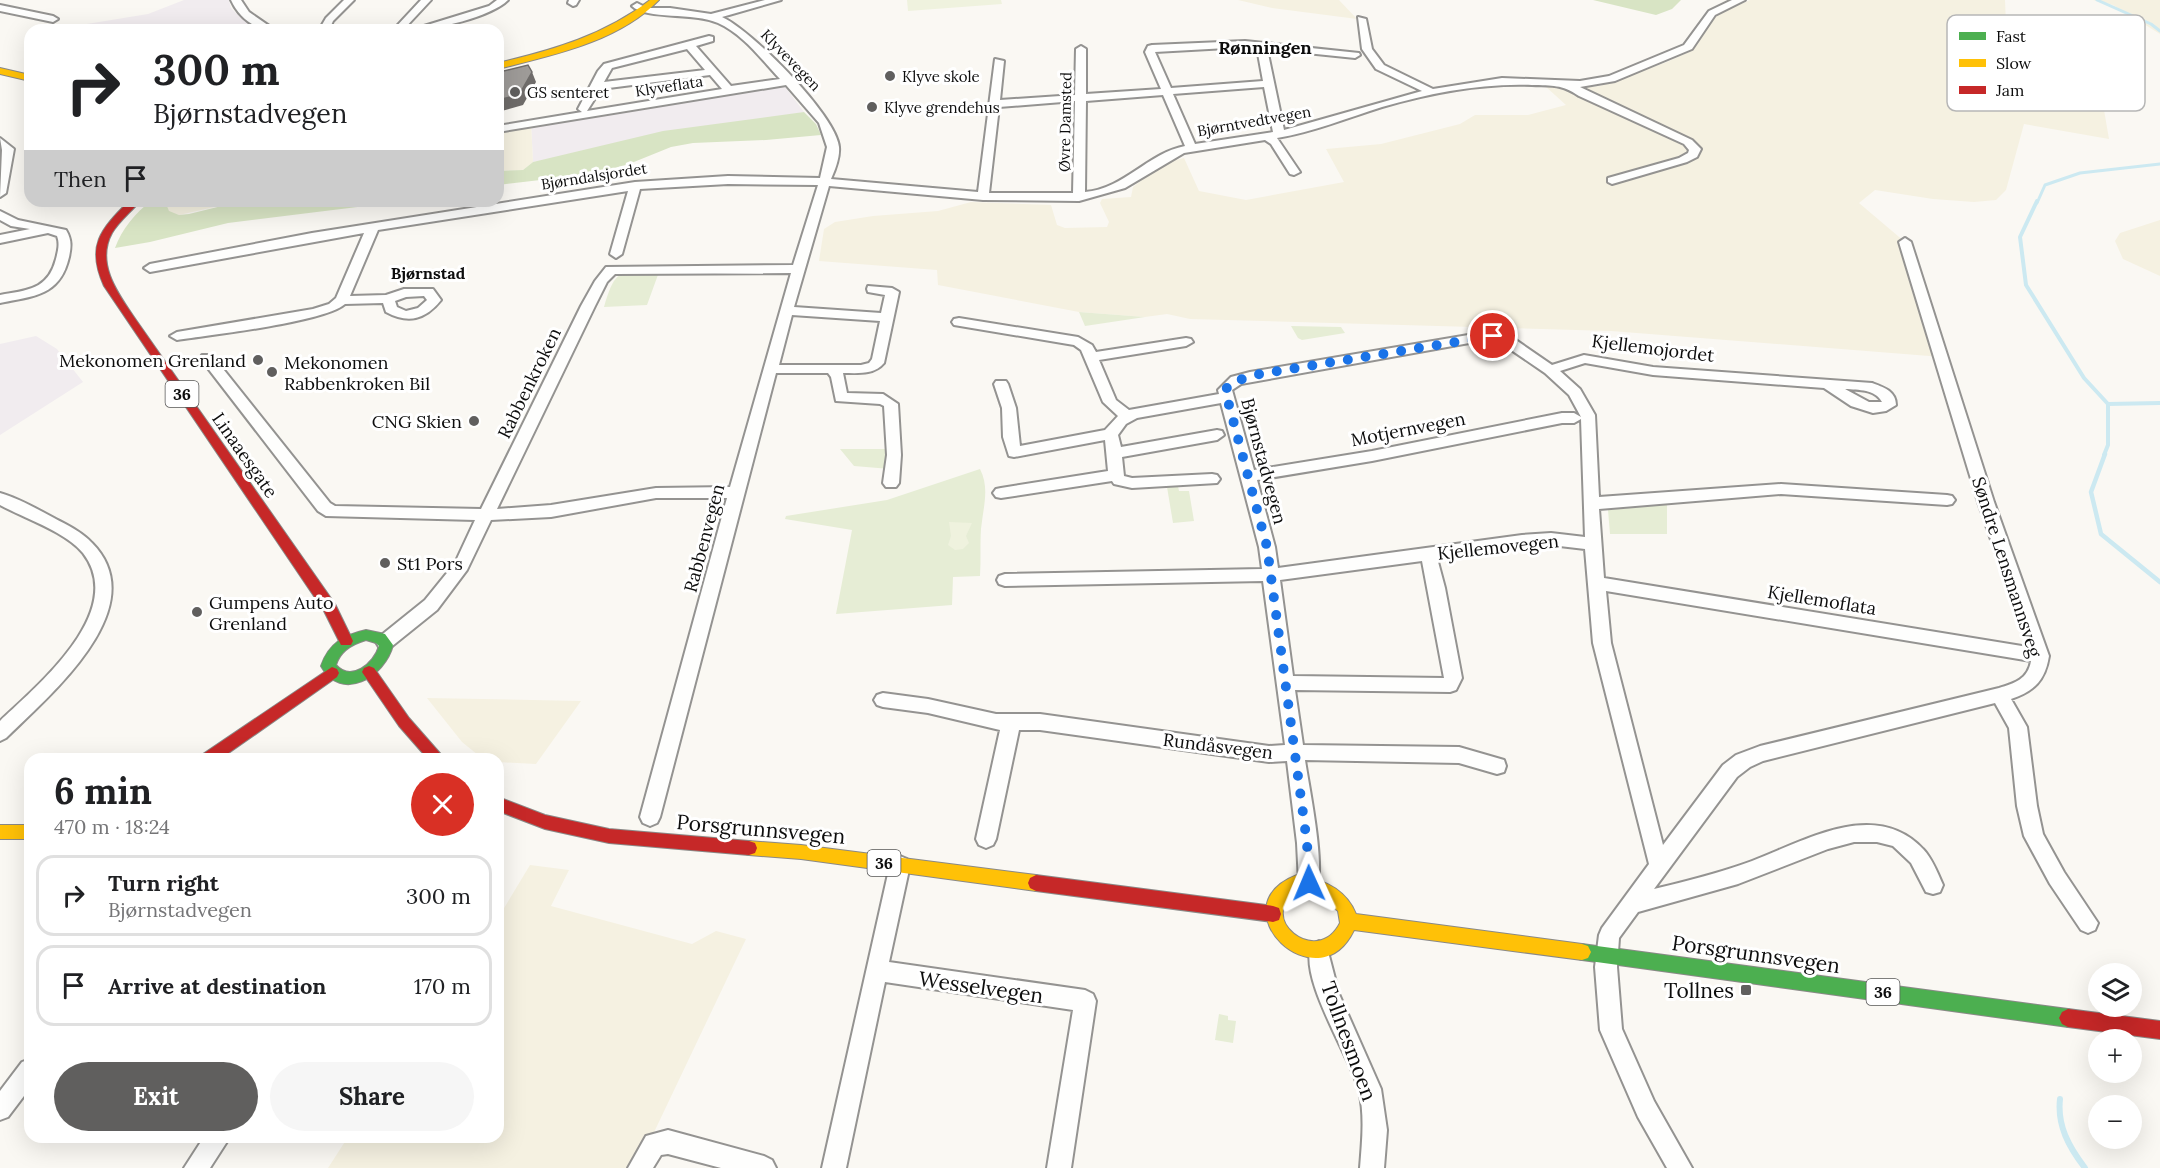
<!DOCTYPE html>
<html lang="en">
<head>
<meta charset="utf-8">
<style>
	:root { --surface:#fff; --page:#f6f6f6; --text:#202124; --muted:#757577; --line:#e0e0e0; --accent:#605f5e }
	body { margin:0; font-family:Lora,serif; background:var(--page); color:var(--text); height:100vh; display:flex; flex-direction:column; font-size:22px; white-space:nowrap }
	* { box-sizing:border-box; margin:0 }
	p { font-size:20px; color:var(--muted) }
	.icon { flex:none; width:33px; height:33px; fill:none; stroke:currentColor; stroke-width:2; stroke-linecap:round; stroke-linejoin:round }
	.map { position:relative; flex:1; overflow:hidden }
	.side { position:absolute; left:24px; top:753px; width:480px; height:390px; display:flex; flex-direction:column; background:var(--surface); border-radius:18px; box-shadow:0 6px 24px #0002 }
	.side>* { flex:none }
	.top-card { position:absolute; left:24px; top:24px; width:480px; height:183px; border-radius:18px; box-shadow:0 6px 24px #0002; background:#fff; color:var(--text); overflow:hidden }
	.fabs { position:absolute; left:2088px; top:963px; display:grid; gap:12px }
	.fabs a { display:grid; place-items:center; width:54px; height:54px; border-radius:50%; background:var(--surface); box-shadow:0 6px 24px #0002; font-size:30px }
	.pin { position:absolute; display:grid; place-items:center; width:51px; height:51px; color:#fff; margin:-26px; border:3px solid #fff; border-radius:50%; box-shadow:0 2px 6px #0007 }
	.me { position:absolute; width:66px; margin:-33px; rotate:359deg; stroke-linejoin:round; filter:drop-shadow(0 0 4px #0008) }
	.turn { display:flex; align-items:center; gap:21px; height:126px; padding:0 30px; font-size:27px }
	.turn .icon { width:78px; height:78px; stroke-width:2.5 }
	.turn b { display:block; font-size:42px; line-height:51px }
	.then { display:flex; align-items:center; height:57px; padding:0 30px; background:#0003; gap:12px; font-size:22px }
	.round { display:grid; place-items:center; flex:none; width:63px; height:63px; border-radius:32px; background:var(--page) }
	.headline { display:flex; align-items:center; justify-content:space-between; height:102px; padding:0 30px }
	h1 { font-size:36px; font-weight:800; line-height:45px }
	.action { display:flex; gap:12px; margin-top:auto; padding:12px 30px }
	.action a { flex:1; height:69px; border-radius:36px; background:var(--accent); color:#fff; font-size:24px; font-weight:800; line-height:69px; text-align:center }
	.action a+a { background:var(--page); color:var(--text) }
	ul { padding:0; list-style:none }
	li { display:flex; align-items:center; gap:18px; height:81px; margin:0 12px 9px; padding:0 18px; border:3px solid var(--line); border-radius:18px }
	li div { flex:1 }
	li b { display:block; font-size:22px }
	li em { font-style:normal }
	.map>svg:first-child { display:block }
	.industrial { fill:#f1ecef }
	.farmland { fill:#f5f1e1 }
	.green { fill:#e6edd5 }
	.forest { fill:#d8e4c4 }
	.pitch { fill:#eff2de }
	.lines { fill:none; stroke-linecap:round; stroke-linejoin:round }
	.stream-far3 { stroke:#cce9f1; stroke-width:3 }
	.stream-far2 { stroke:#cce9f1; stroke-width:4 }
	.stream-far1 { stroke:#cce9f1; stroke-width:4.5 }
	.stream { stroke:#cce9f1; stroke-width:6 }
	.street-casing { stroke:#949391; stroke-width:4 }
	.fast-casing { stroke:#8a8987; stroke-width:2 }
	.slow-casing { stroke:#8a8987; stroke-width:2 }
	.jam-casing { stroke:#8a8987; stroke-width:2 }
	.street { fill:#fefefd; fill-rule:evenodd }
	.fast { fill:#4caf50; fill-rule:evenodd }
	.slow { fill:#ffc107; fill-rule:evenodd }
	.jam { fill:#c62828; fill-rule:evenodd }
	.shaded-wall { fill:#6f6c6a }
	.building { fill:#9e9b98; stroke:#6f6c6a; stroke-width:1.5 }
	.route { stroke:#1a73e8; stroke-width:10; stroke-dasharray:0 18 }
	.poi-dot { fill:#605f5e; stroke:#fff; stroke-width:2 }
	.labels { text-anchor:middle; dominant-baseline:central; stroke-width:6; stroke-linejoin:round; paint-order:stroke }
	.far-street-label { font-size:15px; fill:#0d0d0d; stroke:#fff }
	.far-poi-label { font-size:15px; fill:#0d0d0d; stroke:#fff; text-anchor:start }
	.far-neighbourhood-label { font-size:16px; font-weight:bold; fill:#0d0d0d; stroke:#fff }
	.shield { fill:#fff; stroke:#565656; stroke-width:1.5 }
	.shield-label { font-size:16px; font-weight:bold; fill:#0d0d0d }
	.far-quarter-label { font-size:18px; font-weight:bold; fill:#0d0d0d; stroke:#fff }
	.street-label { font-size:18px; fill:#0d0d0d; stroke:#fff }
	.poi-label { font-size:18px; fill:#0d0d0d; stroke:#fff; text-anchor:start }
	.near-street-label { font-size:21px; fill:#0d0d0d; stroke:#fff }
	.near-poi-label { font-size:21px; fill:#0d0d0d; stroke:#fff; text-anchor:end }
	.key { fill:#fff; stroke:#b6b6b6; stroke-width:1.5 }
	.key-label { font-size:16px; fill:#0d0d0d }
</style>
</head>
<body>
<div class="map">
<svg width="2160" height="1168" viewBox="0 0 2160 1168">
	<rect width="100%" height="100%" fill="#faf8f3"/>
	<!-- industrial -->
	<path class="industrial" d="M184,0H229L231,8L237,14L262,30H50L148,14Z
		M783,84L804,112L533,162L531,123Z
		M36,336L57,349L83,382L0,435V344Z"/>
	<!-- farmland -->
	<path class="farmland" d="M1238,0H1339L1357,19L1272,8Z
		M1750,0H2005L2007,49L2092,65L2098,75L2109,139L2024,124L2006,190L1996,200L1974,202L1933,199L1875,190L1859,203L1905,242L1942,357L1611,331L1190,319L1167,314L1145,317L1079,312L938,285L937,270L819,261L824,229L835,222L873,216L938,211L971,202L1051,205L1057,225L1065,228L1107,227L1109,222L1100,203L1102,199L1131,197L1133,187L1138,183L1168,162L1184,158L1199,191L1246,200L1344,182L1326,149L1381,144L1460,124L1475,115H1528L1566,105L1545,86L1580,88L1600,86L1667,62L1689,52L1698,44L1712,17Z
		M2093,0H2160V34L2113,5Z
		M531,123L533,162L523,170L498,171V128Z
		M172,201H241L179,215L169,212L167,206Z
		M2160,220V276L2123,259L2115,241L2120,233Z
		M427,698L581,701L536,764L498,762V759H483L462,742Z
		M530,865L569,870L551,906L692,944L716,931L746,939L637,1168H328L348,1137H498V918Z"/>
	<!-- green -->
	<path class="green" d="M659,272L647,305L604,307C616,266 620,273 659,272Z
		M1079,312L1145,317L1085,326Z
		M1291,326L1341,327L1345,333L1302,340L1298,338Z
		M840,449H888L890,469L854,466Z
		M980,469C990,488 983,508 981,529C980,544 981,560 980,576L953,577L952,605L836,614L852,530L785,519L786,516L887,500Z
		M1178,486L1179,491H1189L1194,521L1173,523L1167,487Z
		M1667,504V534H1610L1608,510Z
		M1219,1014L1228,1016V1020L1236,1021L1233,1043L1215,1040Z"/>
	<!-- forest -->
	<path class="forest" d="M1593,0H1681L1672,9L1656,15Z
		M804,112L816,124L821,135L766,140L693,143L671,147L629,164L592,174L498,185V171L523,170L533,162L663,131Z
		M151,201H172L167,206L169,211L179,215L189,214L242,201H406L228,223L150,242L115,248C122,229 135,213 151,201Z"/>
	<!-- pitch -->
	<path class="pitch" d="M907,0H1001L1002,4L908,11Z
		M949,522L972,523L966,536L969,543L963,549L955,550L948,545L951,536Z"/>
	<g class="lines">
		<!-- stream-far3 -->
		<path class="stream-far3" d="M2097,0L2151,24L2160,31
			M2037,203L2045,185L2080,173L2160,164"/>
		<!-- stream-far2 -->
		<path class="stream-far2" d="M2037,201L2020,237L2026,285L2084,378L2108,404V445L2104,455
			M2108,404L2160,403"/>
		<!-- stream-far1 -->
		<path class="stream-far1" d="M2105,454L2091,492L2101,534L2160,582"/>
		<!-- stream -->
		<path class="stream" d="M2060,1099C2057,1126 2069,1147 2085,1168"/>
		<!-- street casing -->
		<g class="street-casing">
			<path id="street" d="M231,0H241L249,12L275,30C255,30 239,18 231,0Z
				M344,0H354L333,21L329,30H319L326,18Z
				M421,0H431L403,30H393Z
				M497,0H508C491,17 435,30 411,30L489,6Z
				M569,0H579L576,5L573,6L568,3Z
				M765,0H781L722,17C751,30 836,115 839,147C840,157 835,170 831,179L978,192L995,59L1004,61L1000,100L1075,95L1076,49L1081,46L1086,49V94L1161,89L1145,52L1148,46L1152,45L1245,41L1359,53L1360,55L1355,58L1267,49L1284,130L1422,91L1376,69L1362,49L1358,17L1366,19L1372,49L1384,65L1433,89L1502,78L1580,81L1609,76L1684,45L1709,11L1732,0H1745L1715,15L1692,49L1615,81L1580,87L1692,140L1701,149L1697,157L1687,162L1612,184L1608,182V178L1679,158L1688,153L1689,150L1684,144L1579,96C1561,84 1553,86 1532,85C1482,83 1430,93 1382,107C1347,118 1313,132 1277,138L1300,172L1294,175L1290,174L1271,144L1265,140L1184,153L1125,188L1079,201L983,200L829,186L794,307L881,313L885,295L868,292L867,289L868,286L892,288L899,292L884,363C874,375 858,373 843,373L847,393L883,394L898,404L901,455L899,483L896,487H886L883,483L887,455L884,406L880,404L836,401L831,377L828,373H776L660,817L657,823L650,826L643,823L640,817L727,498H656L551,517L491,520L467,570L437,610L391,647L385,649L379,647L376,642L379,637L425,600L455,563L475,520L326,516L318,511L200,358L202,355H212L330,503L335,506L481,509L581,306L595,281L606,267L793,265L818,185L728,184L640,189L622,254L616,258L610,254L628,191L378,230L350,296L386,295L404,289H433L441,300C425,320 408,324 386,312L383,303L345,304C325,322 211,335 177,340L170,336L177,332L313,309L329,304L336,298L364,233L150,272L144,268L150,264L312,233L635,182L728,176L820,178L827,147L819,123L786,85L504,131L498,128L504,125L582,112L578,109L598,71L604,64L709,36L713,37V41L696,46L731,86L780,79C762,60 743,34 718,23C694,12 646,20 632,6L637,3L647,8H670L711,14ZM1245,47L1257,48L1263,81L1171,88L1155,52ZM687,49L705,70L604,82L612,68ZM710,75L722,89L587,111L601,89ZM1264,87L1273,132L1195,144L1173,94ZM1163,95L1185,146C1148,153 1124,189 1085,192L1086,101ZM1075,101L1073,193H989L999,107ZM791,273L730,487L656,488L551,505L497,509L595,306L607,282L615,274ZM424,296L427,300L418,308L406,311L397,307L395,301L406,297ZM792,315L880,321L872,359L869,363L861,365H779Z
				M0,5L53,16L58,19L53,22L0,11Z
				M0,138L14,149L6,193L0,197L2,150Z
				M0,211L18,220L66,230C72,240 71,247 69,257C60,296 34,296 0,303V295C27,290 48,290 56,259C58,251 60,244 57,236L48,233L0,243V235L30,229L11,226L0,220Z
				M1905,238L1911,242L1994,502L2049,656C2045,681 2034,691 2011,699L2027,727L2037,806L2043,834L2064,872L2098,923L2095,930L2088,933L2081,930L2050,884L2024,836L2017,806L2009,728L1995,703L1763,761L1750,767L1737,777L1654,889C1687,881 1720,873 1752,861C1805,841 1875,798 1923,849C1932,858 1938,874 1943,885L1940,892L1933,894L1926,892L1911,863L1893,846L1877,842H1854L1828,849L1738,884L1638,912L1619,938L1617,967L1622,1029L1654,1101L1692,1168H1667L1638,1117L1600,1030L1595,967L1599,935L1602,928L1649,864L1593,643L1585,549L1551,545L1437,558L1445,588L1462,678L1456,690L1450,692L1295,690L1303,745L1459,747L1504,760L1506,766L1504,772L1497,774L1459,763L1305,760C1309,788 1326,867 1316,890L1309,892L1302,890L1299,883L1297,843L1287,761L1269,762L1040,730H1019L996,839L993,845L986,848L979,845L976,839L1000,730L928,713L883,707L877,705L874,700L877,695L883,693L928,699L996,714H1040L1269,746L1285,745L1263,581L1005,586L999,584L997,580L999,576L1005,574L1262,569L1259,547L1221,403L1137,418L1126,424L1118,435L1121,447L1217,430L1222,431L1224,435L1217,440L1122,457L1124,476L1132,478L1212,474L1217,475L1220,479L1217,483L1132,488L1114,484L1112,481L1001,498L996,497L993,493L996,489L1001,488L1108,471L1105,440L1014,457L1009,456L1003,437L1002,408L994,384L996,381H1006L1008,384L1016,408L1020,446L1105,430L1118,416L1103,402L1081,350L1074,345L954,325L952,322L954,319L959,318L1078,337L1092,345L1096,352L1186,338L1191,339L1193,342L1186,346L1099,360L1116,400L1129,410L1219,394L1218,390L1231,377L1250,372L1486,332L1510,336L1552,365L1584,355L1653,367L1872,383C1883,387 1896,391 1896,405L1886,411L1873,413L1851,406L1824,388L1653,375L1585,363L1560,371L1580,389L1595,415L1599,497L1781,484L1947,495L1952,496L1955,500L1952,504L1947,505L1781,494L1599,509L1604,578L2028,647L1978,502L1899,242ZM1486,340L1501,343L1545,373L1569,395L1581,417L1574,413H1562L1372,451L1254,470L1232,390L1241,384ZM1845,389C1859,390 1875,389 1882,402H1869ZM1581,419L1585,537L1551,533L1522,535L1278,568L1275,547L1257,480L1372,461L1562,423H1574ZM1422,561L1444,678L1293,676L1280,580ZM1606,591L2031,661C2028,679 2015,683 1999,688L1760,746L1736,755L1723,765L1663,845L1611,643Z
				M0,493C18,498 37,509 54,518C67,525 82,532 92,543C155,607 50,695 6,738L0,741V721C38,685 128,611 83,553C66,532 24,518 0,505Z
				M900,856L907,859L910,865L889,962L1085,990L1093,994L1096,1001L1071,1168H1047L1073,1010L885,982L846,1168H822L890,865L893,859Z
				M1319,941L1326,944L1339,994L1381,1089L1387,1130L1384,1168H1360C1362,1142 1365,1116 1359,1090C1350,1056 1297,977 1312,944Z
				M30,1059V1088L8,1117L0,1120V1091L22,1062Z
				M668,1130L764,1156L772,1160L776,1168H721L668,1154L661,1155L653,1168H628L646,1136Z
				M204,1137H230L210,1168H184Z"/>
		</g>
		<!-- fast casing -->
		<g class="fast-casing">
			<path id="fast" d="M366,630L385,634L393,645C385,677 341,703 321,666C329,643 344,635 366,630ZM366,640L376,643L379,646C374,664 351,682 336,665C340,651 352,644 366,640Z
				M1582,944L2068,1009L2074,1012L2077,1018L2074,1024L2068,1027L1582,960L1576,958L1573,952L1576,946Z"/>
		</g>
		<!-- slow casing -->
		<g class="slow-casing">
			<path id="slow" d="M650,0H659C618,42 553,55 498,69V63C553,50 605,35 650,0Z
				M0,68L30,75V81L0,74Z
				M0,825H30V839H0Z
				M749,841L801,845L1036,875L1042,878L1044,883L1042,888L1036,891L801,859L749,855L743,853L741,848L743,843Z
				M1297,875C1323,879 1346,889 1356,914L1582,944L1588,946L1591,952L1588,958L1582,960L1354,930C1318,1006 1215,907 1297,875ZM1299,891L1321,897L1338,911L1340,923C1317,969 1253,916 1299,891Z"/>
		</g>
		<!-- jam casing -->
		<g class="jam-casing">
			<path id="jam" d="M129,201H140C131,212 119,221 112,233C95,264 119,295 136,320L335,604L353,641L351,645H341L324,611L104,286C86,246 100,230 129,201Z
				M369,666L374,668L409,718L445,759H428L399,726L362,672L364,668Z
				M332,667L337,669L339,673L337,677L220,759H200L203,754Z
				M498,797L545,815L609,829L749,841L755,843L757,848L755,853L749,855L609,843L545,829L498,811Z
				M1036,875L1273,906L1279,908L1281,914L1279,920L1273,922L1036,891L1030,888L1028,883L1030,878Z
				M2068,1009L2160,1021V1039L2068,1027L2062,1024L2059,1018L2062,1012Z"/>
		</g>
		<!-- street -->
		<use href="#street" class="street"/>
		<!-- fast -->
		<use href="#fast" class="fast"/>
		<!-- slow -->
		<use href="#slow" class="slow"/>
		<!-- jam -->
		<use href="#jam" class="jam"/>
	</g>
	<!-- shaded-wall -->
	<path class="shaded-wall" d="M532,72L536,82L523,105L498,112V100Z"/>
	<!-- building -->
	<path class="building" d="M528,65L532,72L519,95L498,100V69L502,68L504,71Z"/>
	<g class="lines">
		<!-- route -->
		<path class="route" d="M1309,883L1307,843L1267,547L1225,390L1232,382L1260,374L1493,336"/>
	</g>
	<!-- markers -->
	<g class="poi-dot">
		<circle cx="890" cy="76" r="6"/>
		<circle cx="515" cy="92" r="6"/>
		<circle cx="872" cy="107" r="6"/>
		<circle cx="258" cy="360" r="6"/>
		<circle cx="272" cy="372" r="6"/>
		<circle cx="474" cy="421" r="6"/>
		<circle cx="385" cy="563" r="6"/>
		<circle cx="197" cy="612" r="6"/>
		<rect x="1740" y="984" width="12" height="12" rx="3"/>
	</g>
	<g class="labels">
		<!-- far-street labels -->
		<g class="far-street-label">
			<text transform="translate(791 60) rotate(46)">Klyvevegen</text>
			<text transform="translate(669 86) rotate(-9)">Klyveflata</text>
			<text transform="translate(1254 121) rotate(-10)">Bjørntvedtvegen</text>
			<text transform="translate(1065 122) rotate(-89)">Øvre Damsted</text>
			<text transform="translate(594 176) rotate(-9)">Bjørndalsjordet</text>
		</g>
		<!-- far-poi labels -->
		<g class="far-poi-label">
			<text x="902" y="76">Klyve skole</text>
			<text x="527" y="92">GS senteret</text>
			<text x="884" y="107">Klyve grendehus</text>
		</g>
		<!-- far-neighbourhood labels -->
		<g class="far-neighbourhood-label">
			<text x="428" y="273">Bjørnstad</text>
		</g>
		<!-- shield labels -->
		<g class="shield">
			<rect x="165.5" y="381" width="33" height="26" rx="4.5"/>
			<rect x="867.5" y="850" width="33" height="26" rx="4.5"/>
			<rect x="1866.5" y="979" width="33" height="26" rx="4.5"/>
		</g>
		<g class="shield-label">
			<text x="182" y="394">36</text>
			<text x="884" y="863">36</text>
			<text x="1883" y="992">36</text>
		</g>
		<!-- far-quarter labels -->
		<g class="far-quarter-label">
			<text x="1265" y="47">Rønningen</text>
		</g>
		<!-- street labels -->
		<g class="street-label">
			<text transform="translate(1653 348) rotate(7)">Kjellemojordet</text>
			<text transform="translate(529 383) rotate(-64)">Rabbenkroken</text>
			<text transform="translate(1408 429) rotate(-11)">Motjernvegen</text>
			<text transform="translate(245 455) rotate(55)">Linaaesgate</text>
			<text transform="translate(1264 461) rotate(75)">Bjørnstadvegen</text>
			<text transform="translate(704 538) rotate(-75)">Rabbenvegen</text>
			<text transform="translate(1498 547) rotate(-6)">Kjellemovegen</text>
			<text transform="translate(2007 567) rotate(72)">Søndre Lensmannsveg</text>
			<text transform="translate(1822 600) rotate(9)">Kjellemoflata</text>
			<text transform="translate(1218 746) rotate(7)">Rundåsvegen</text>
		</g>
		<!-- poi labels -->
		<g class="poi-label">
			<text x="246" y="360" text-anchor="end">Mekonomen Grenland</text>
			<text x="284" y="362">Mekonomen<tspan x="284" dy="21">Rabbenkroken Bil</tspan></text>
			<text x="462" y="421" text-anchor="end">CNG Skien</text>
			<text x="397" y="563">St1 Pors</text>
			<text x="209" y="602">Gumpens Auto<tspan x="209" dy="21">Grenland</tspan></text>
		</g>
		<!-- near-street labels -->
		<g class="near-street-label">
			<text transform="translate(761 829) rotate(5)">Porsgrunnsvegen</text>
			<text transform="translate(1756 954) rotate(8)">Porsgrunnsvegen</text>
			<text transform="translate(981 987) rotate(8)">Wesselvegen</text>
			<text transform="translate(1349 1041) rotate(70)">Tollnesmoen</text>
		</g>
		<!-- near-poi labels -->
		<g class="near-poi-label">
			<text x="1734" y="990">Tollnes</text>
		</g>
	</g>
	<!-- legend -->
	<rect x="1947" y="15" width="198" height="96" rx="9" class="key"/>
	<rect x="1959" y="32" width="27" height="8" fill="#4caf50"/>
	<rect x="1959" y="59" width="27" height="8" fill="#ffc107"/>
	<rect x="1959" y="86" width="27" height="8" fill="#c62828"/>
	<g class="key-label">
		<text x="1996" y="42">Fast</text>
		<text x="1996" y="69">Slow</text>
		<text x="1996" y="96">Jam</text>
	</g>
</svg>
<div class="fabs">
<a><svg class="icon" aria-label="layers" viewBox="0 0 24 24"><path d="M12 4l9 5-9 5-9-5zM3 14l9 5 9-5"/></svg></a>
<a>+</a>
<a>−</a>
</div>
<div class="pin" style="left:1493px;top:336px;background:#d93025"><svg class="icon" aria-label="arrive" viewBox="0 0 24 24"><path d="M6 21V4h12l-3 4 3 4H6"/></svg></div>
<svg class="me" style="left:1309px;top:883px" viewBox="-20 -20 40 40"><path d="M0-17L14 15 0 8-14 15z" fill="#1a73e8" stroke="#fff" stroke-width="4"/></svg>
<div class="top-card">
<div class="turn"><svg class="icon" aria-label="right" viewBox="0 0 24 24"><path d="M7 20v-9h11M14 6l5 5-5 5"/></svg><div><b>300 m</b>Bjørnstadvegen</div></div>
<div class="then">Then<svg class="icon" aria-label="arrive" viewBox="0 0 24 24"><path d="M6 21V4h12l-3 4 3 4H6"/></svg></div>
</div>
<section class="side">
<div class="headline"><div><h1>6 min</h1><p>470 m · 18:24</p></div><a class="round" style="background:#d93025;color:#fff"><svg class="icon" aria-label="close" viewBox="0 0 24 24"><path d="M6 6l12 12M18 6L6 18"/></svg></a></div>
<ul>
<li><svg class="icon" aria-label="right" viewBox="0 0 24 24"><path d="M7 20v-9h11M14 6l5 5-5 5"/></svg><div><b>Turn right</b><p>Bjørnstadvegen</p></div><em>300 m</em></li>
<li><svg class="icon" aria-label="arrive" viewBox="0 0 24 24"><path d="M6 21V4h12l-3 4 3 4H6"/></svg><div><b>Arrive at destination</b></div><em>170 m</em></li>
</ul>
<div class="action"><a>Exit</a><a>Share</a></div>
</section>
</div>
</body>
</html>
